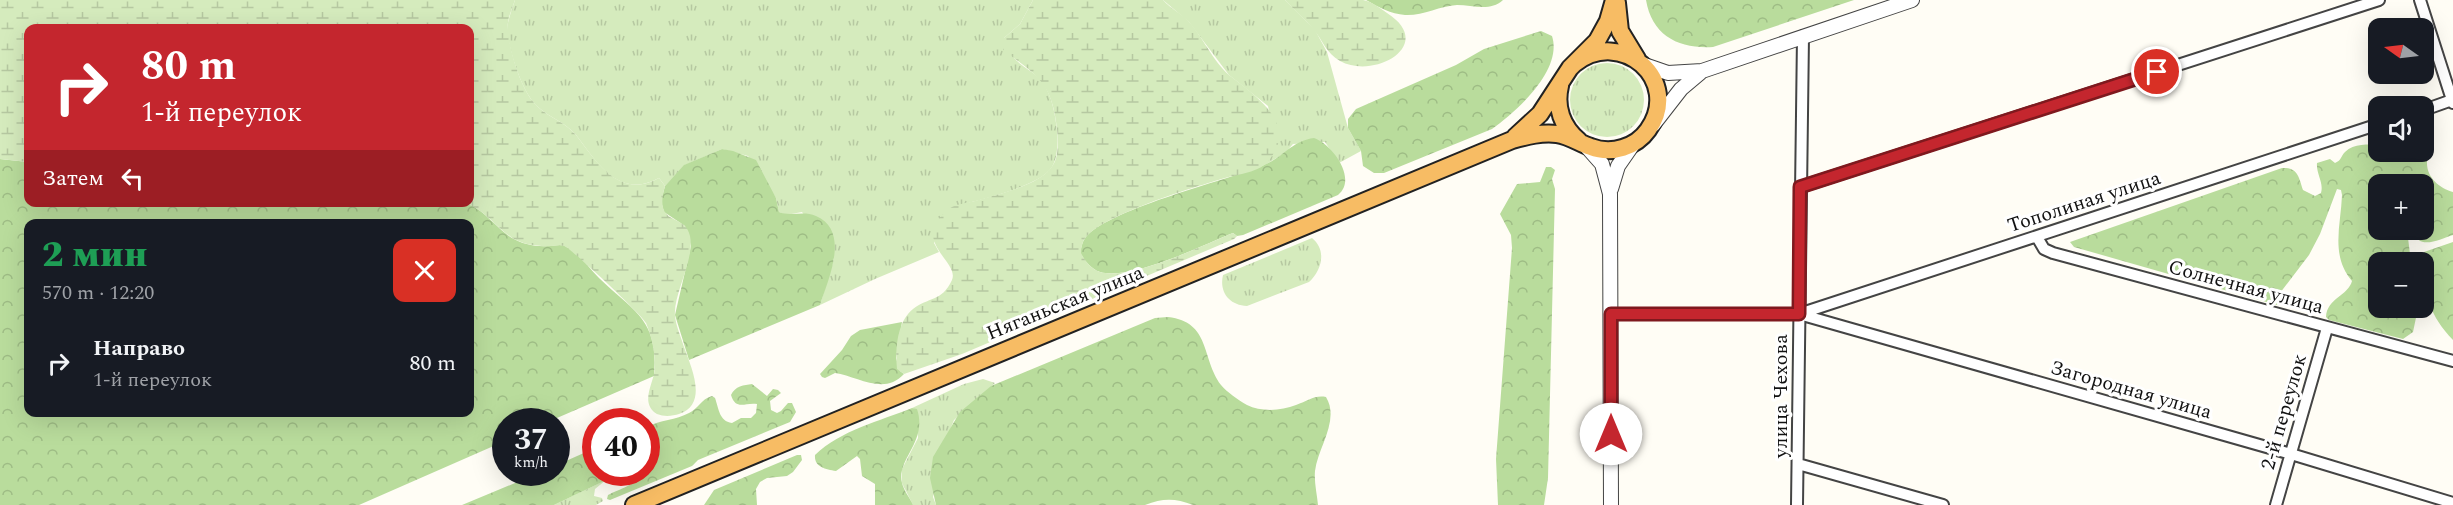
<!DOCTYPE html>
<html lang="ru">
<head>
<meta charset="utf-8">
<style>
	:root { --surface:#171b24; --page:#242831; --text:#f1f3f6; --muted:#9ea1a6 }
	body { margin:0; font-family:Spectral,serif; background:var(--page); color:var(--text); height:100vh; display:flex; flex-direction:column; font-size:22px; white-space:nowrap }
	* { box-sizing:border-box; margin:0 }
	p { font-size:20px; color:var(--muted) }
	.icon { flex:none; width:33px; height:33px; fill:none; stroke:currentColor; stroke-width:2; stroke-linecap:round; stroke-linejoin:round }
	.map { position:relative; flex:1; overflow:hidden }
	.details { position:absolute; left:24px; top:219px; width:450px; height:198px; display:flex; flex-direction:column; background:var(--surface); border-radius:12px; box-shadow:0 6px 24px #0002 }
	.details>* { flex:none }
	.guide { position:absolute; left:24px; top:24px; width:450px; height:183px; border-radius:12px; box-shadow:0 6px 24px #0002; background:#c4262e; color:#fff; overflow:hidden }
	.needle { width:39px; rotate:284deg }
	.tools { position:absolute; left:2368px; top:18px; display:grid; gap:12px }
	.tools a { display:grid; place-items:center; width:66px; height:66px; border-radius:12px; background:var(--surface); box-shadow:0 6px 24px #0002; font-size:30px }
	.speed { position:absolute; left:492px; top:408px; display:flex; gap:12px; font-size:30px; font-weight:700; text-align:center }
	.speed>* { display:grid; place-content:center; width:78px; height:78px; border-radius:50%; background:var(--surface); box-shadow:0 6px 24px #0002; line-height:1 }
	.speed small { font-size:15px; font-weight:400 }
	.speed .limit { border:9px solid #d22; background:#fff; color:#111 }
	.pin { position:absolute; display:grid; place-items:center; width:51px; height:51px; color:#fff; margin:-26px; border:3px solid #fff; border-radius:50%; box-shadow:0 2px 6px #0007 }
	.me { position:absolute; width:66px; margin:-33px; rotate:0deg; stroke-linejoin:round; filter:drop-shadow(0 0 4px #0008) }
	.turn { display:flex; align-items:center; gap:21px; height:126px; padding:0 18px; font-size:27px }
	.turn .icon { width:78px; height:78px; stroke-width:2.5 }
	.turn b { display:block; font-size:42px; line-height:51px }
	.then { display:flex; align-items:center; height:57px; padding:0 18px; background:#0003; gap:12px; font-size:22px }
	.round { display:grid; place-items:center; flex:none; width:63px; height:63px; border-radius:12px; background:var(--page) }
	.overview { display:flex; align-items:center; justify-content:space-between; height:102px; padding:0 18px }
	h1 { font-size:36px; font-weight:800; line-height:45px; color:#1e9e55 }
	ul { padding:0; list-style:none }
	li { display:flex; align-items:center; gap:18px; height:84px; padding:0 18px }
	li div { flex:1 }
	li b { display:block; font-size:22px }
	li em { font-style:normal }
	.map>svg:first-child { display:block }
	.grass { fill:url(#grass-tufts) }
	.forest { fill:url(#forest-crowns); fill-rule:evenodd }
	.wetland { fill:url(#wetland-marsh) }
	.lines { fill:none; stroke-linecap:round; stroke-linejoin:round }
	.minor-casing { stroke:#444; stroke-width:14 }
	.tertiary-casing { stroke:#444; stroke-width:16 }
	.trunk-casing { stroke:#222; stroke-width:20 }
	.minor { stroke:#fff; stroke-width:10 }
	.tertiary { stroke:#fff; stroke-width:14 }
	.trunk { stroke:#f7bc64; stroke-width:16 }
	.route-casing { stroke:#7f191e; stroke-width:15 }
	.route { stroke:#c4262e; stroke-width:10 }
	.labels { text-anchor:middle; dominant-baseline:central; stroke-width:6; stroke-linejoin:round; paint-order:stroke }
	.street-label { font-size:20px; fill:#111; stroke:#fff }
</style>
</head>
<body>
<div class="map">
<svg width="2453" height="505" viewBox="0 0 2453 505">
	<defs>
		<pattern id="grass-tufts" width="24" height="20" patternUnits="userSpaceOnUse" patternTransform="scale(1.5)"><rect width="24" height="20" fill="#d5ebbd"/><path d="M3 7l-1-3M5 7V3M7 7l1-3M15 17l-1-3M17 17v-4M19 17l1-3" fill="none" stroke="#b6c8a1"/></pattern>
		<pattern id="forest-crowns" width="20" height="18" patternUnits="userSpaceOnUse" patternTransform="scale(1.5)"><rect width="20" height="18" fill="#b9dc9c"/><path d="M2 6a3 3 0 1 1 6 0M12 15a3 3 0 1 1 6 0" fill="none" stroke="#9ebc85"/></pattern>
		<pattern id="wetland-marsh" width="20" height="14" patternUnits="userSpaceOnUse" patternTransform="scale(1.5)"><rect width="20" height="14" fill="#d5ebbd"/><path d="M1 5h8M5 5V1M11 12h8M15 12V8" fill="none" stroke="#b6c8a1"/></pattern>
	</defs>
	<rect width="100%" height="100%" fill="#fffdf5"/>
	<!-- grass -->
	<path class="grass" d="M515,0H1033L1020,24L1004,38C1007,45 1010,54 1015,59C1024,69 1038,73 1045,86C1053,101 1055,114 1057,130C1058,141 1058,157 1052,167C1038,188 976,200 951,208L934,243L939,252L875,279L820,305L834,259L802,212L786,215L779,212L776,198L748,156L722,149L685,165L665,186L659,178C618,200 597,162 576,135C565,122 550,118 538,107C522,93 510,53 507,31C507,22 512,9 515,0Z
		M1163,0H1285L1315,30L1327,52L1348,128L1361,151L1339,163L1325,142L1293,144L1285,153L1263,166L1276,148L1268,106L1229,75L1189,22Z
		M1570 100a37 37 0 1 1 74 0a37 37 0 1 1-74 0Z
		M1312,238C1327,250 1322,270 1309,282L1247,306C1229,305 1219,292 1223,275Z
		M983,379L995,383L954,420L948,435L933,497L936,505H913L902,483V469L918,438L917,410L912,408L964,384Z
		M606,480L595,489L594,496L602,498L603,501L596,505H554Z"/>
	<!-- forest -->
	<path class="forest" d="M1366,0H1503C1490,12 1473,5 1457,5C1440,6 1422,16 1405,15C1391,14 1378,7 1366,0Z
		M1646,0H1854L1713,47C1679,49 1652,36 1646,0Z
		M1541,31L1552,36C1563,70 1517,111 1492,129L1384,173H1374L1363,166L1361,151L1348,128V119L1356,109L1456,65L1484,49Z
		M1314,138C1332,144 1358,179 1338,195L1243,235L1237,236L1233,233C1203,245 1131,281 1100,272C1091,269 1085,261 1080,253C1081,249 1082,243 1084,240C1100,211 1228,180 1262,166C1283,158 1291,141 1314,138Z
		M2430,140L2432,142C2431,148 2428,154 2427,161C2426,177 2439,188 2453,192V235C2438,240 2418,251 2413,230H2424V184H2379V230H2407L2411,262H2379V308H2418L2413,332L2403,339L2329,320L2326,317C2327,298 2348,296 2352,281C2330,255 2341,225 2342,195L2341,190L2337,189L2320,234L2309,255L2280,293L2277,305L2074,247L2070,242L2282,168C2298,167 2299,178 2303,190L2315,196L2321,193C2324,182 2316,174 2317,163L2330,159L2335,163C2342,160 2340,157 2345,152C2354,143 2368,145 2379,144V152H2424V141Z
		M722,149L733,151L756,160L776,198L779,212C791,217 803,210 816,216C851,231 828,280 820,305L689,360L675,315L691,246L685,226L664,212L661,201L665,186L684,165Z
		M0,159L28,162V202H464C484,209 495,227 512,238C522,244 536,247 548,246C554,246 560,244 565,246C579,253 588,267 599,278C634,312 659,319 654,376L550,421L506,422L505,441L359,505H0ZM28,224H470V412H28Z
		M1546,167H1551L1555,170L1552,179L1555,189L1548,478L1544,505H1498L1496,459L1512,248L1511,235L1500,214L1517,184L1540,182Z
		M2453,242V340C2430,316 2424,295 2424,262H2419L2424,252Z
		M1168,317C1211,322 1201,358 1221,385C1227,392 1238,400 1247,405C1261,412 1281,411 1296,405C1308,401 1314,395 1326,397C1340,420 1318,447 1315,471C1314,482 1317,494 1318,505H1193C1175,498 1163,498 1145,505H936L930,478L933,457L960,412L991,386L1155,318Z
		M902,322L896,358L900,371L904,374C884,396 857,376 835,373L825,378L822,377L820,374L842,350L851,336L860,330Z
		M752,384L767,396L773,389L778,390L781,393L770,401L771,410L777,413L781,411L788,403H792L796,412L790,422L698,460L692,466L610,500L607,499L608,495C619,489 637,485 641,473L646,472L647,427C660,420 676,420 689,413C698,409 701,399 712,396L715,398C719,409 719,421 732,423L741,418H751L756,413L757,404C745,402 736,411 731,395C735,386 744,385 752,384Z
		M912,408L917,409C928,442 896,459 902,483C904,491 910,498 913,505H875V484L862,476L860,459L857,456L836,471C825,469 814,467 815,455C841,430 880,421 912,408Z
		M595,448L596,472L621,473L554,505H462L539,473L556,472L557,465Z
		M797,455H801L802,460L793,472L787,476L767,478L760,482L756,489L757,505H704L714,490Z"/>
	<!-- wetland -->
	<path class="wetland" d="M0,0H515C512,9 506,22 508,31C510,53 522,93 538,107C550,118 565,122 576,135C597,162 619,200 659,178L665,186C653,228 685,212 690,236C695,260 673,294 675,316C676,326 681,337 684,347C691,367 709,404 679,414C673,416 664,417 657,414C639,403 654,383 655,368C655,352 652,338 646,323C644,317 570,247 564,246C559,244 552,247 546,246C535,246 521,244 511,237C495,226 484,209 464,203L470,202V28H28V162L0,159Z
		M1033,0H1163C1171,9 1183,14 1191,24C1205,41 1215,65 1233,78C1260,99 1302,129 1264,165C1256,172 1236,175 1225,178C1198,186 1097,216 1084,240C1082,243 1081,249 1081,253C1085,261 1091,269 1100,272C1131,281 1203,245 1233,233L1237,236L1234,239L962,354L904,374L897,369C895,349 897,322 913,309C928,297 942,302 952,280C960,261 908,241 949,209C955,204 967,203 975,201C995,195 1042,185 1053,165C1059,156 1058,140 1057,129C1052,83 1038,76 1003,50L1004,38L1020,24Z
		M1285,0C1310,0 1338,0 1363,0C1371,1 1380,8 1387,13C1437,45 1374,80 1340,61C1326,53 1323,41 1314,30C1305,19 1294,10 1285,0Z"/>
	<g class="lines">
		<!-- minor casing -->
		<g class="minor-casing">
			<path id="minor" d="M2420,0L2453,103
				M2424,110L2452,100
				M1800,187L2379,0
				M2037,237L2044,249L2053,253L2453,361
				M1611,314H1799L2291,454L2453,503
				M1799,314L2379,124
				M1798,464L1943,505
				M1797,505L1803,36
				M2276,505L2327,328"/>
		</g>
		<!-- tertiary casing -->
		<g class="tertiary-casing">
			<path id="tertiary" d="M1642,64L1668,73L1702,71L1912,0
				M1653,125L1681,89L1700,73
				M1586,146L1602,164L1610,194L1611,505
				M1611,189L1618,166L1634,143"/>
		</g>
		<!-- trunk casing -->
		<g class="trunk-casing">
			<path id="trunk" d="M1617,3L1620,31L1637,59
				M1560,86C1555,107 1562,127 1579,141
				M1515,137L1540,114L1570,68L1597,41L1608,21L1614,0
				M634,505L1512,140C1527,136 1542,132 1557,134C1570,136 1579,143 1591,147C1612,155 1636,147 1648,130C1683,81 1621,26 1574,64"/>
		</g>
		<!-- minor -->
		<use href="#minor" class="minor"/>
		<!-- tertiary -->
		<use href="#tertiary" class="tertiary"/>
		<!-- trunk -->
		<use href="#trunk" class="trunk"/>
	</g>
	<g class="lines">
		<!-- route casing -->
		<g class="route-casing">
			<path id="route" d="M1611,434V314H1799L1800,187L2157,72"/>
		</g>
		<!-- route -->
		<use href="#route" class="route"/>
	</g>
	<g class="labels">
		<!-- street labels -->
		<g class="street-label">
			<text transform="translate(2084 202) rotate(-18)">Тополиная улица</text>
			<text transform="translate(2246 287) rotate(15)">Солнечная улица</text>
			<text transform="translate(1065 303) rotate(-22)">Няганьская улица</text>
			<text transform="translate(2131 390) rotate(16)">Загородная улица</text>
			<text transform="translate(1781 396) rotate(-90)">улица Чехова</text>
			<text transform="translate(2284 412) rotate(-74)">2-й переулок</text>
		</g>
	</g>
</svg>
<div class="tools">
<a><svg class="needle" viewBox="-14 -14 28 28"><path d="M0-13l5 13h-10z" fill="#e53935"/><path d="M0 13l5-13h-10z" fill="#9ea1a6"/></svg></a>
<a><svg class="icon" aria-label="sound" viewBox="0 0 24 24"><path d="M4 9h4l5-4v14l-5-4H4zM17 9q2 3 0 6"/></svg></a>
<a>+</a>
<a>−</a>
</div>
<div class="speed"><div>37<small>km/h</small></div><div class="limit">40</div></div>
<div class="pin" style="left:2157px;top:72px;background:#d93025"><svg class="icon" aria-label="arrive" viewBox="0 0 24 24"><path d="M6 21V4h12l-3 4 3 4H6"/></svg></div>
<svg class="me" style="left:1611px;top:434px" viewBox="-20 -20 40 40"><circle r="19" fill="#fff"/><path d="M0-13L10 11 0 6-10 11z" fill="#c4262e"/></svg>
<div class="guide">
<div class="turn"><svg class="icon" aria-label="right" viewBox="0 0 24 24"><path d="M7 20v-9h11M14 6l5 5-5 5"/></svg><div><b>80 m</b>1-й переулок</div></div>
<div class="then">Затем<svg class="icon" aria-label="left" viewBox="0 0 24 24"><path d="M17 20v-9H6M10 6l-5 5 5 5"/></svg></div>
</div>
<section class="details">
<div class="overview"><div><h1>2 мин</h1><p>570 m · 12:20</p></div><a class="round" style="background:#d93025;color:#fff"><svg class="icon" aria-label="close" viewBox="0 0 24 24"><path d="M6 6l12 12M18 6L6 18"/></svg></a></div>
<ul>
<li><svg class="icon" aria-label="right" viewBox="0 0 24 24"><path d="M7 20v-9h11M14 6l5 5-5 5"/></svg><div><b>Направо</b><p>1-й переулок</p></div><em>80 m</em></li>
</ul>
</section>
</div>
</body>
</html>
